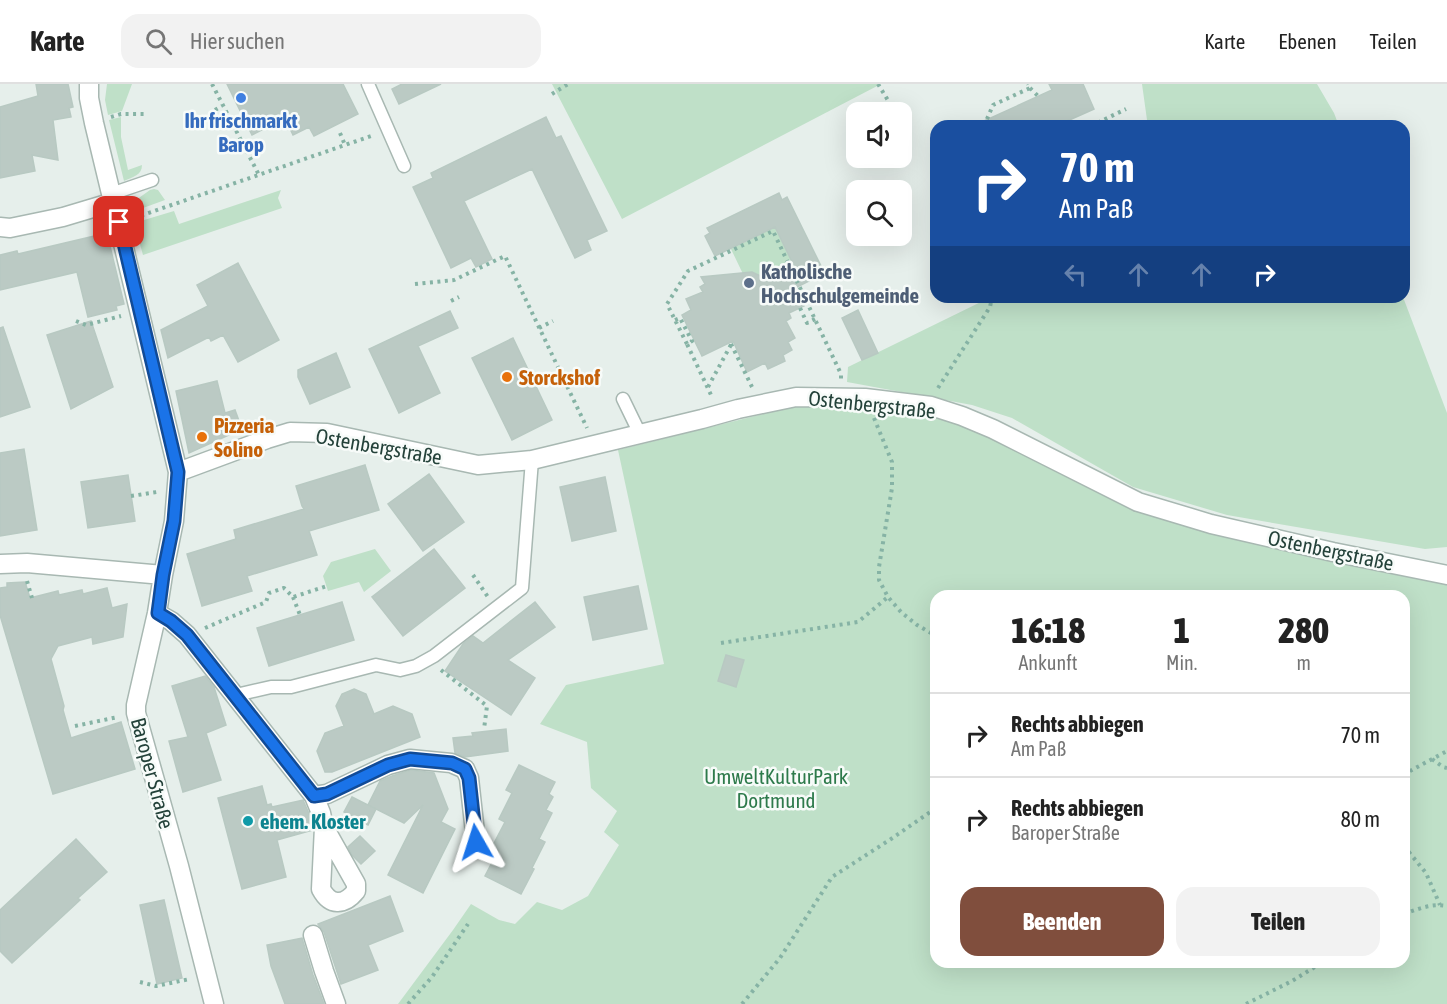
<!DOCTYPE html>
<html lang="de">
<head>
<meta charset="utf-8">
<style>
	:root { --surface:#fff; --page:#f2f2f2; --text:#222; --muted:#767676; --line:#e0e0e0; --accent:#804e3d }
	body { margin:0; font-family:"Asap Condensed",sans-serif; background:var(--page); color:var(--text); height:100vh; display:flex; flex-direction:column; font-size:22px; white-space:nowrap }
	* { box-sizing:border-box; margin:0 }
	p { font-size:20px; color:var(--muted) }
	.icon { flex:none; width:33px; height:33px; fill:none; stroke:currentColor; stroke-width:2; stroke-linecap:round; stroke-linejoin:round }
	.map { position:relative; flex:1; overflow:hidden }
	.drawer { position:absolute; left:930px; top:506px; width:480px; height:378px; display:flex; flex-direction:column; background:var(--surface); border-radius:18px; box-shadow:0 6px 24px #0002 }
	.drawer>* { flex:none }
	.guide { position:absolute; left:930px; top:36px; width:480px; height:183px; border-radius:18px; box-shadow:0 6px 24px #0002; background:#1a4fa0; color:#fff; overflow:hidden }
	.controls { position:absolute; left:846px; top:18px; display:grid; gap:12px }
	.controls a { display:grid; place-items:center; width:66px; height:66px; border-radius:12px; background:var(--surface); box-shadow:0 6px 24px #0002; font-size:30px }
	.pin { position:absolute; display:grid; place-items:center; width:51px; height:51px; color:#fff; margin:-26px; border-radius:12px; box-shadow:0 3px 9px #0006 }
	.me { position:absolute; width:66px; margin:-33px; rotate:354deg; stroke-linejoin:round; filter:drop-shadow(0 0 4px #0008) }
	.turn { display:flex; align-items:center; gap:21px; height:126px; padding:0 30px; font-size:27px }
	.turn .icon { width:78px; height:78px; stroke-width:2.5 }
	.turn b { display:block; font-size:42px; line-height:51px }
	.lanes { display:flex; align-items:center; height:57px; padding:0 30px; background:#0003; justify-content:center; gap:30px; direction:ltr }
	.lanes .off { opacity:.35 }
	.eta { display:flex; justify-content:space-evenly; align-items:center; height:102px; text-align:center }
	.eta b { font-size:36px; font-weight:800; line-height:42px }
	.primary-button { display:flex; gap:12px; margin-top:auto; padding:12px 30px }
	.primary-button a { flex:1; height:69px; border-radius:18px; background:var(--accent); color:#fff; font-size:24px; font-weight:800; line-height:69px; text-align:center }
	.primary-button a+a { background:var(--page); color:var(--text) }
	ul { padding:0; list-style:none }
	li { display:flex; align-items:center; gap:18px; height:84px; padding:0 30px; border-top:2px solid var(--line) }
	li div { flex:1 }
	li b { display:block; font-size:22px }
	li em { font-style:normal }
	header { display:flex; align-items:center; gap:36px; box-sizing:border-box; height:84px; padding:0 30px; background:var(--surface); border-bottom:2px solid var(--line) }
	header strong { font-size:28px }
	nav { display:flex; gap:33px; margin-inline-start:auto; font-size:21px }
	.search { width:420px; height:54px; background:var(--page); display:flex; align-items:center; gap:15px; box-sizing:border-box; padding:0 21px; border-radius:18px; color:var(--muted); font-size:22px }
	.map>svg:first-child { display:block }
	.green { fill:#bfe0c8; fill-rule:evenodd }
	.building { fill:#bbcac4; stroke:#b8c9c2; stroke-width:1.5 }
	.lines { fill:none; stroke-linecap:round; stroke-linejoin:round }
	.lane-casing { stroke:#a8b8b2; stroke-width:15 }
	.street-casing { stroke:#a8b8b2; stroke-width:21 }
	.path { stroke:#86b3a5; stroke-width:4; stroke-dasharray:3 4.5; stroke-linecap:butt }
	.lane { stroke:#fff; stroke-width:12 }
	.street { stroke:#fff; stroke-width:18 }
	.route-casing { stroke:#114b97; stroke-width:15 }
	.route { stroke:#1a73e8; stroke-width:10 }
	.shop-dot { fill:#3f7fe0; stroke:#f7fbf9; stroke-width:2 }
	.service-dot { fill:#5c6f8a; stroke:#f7fbf9; stroke-width:2 }
	.food-dot { fill:#e8710a; stroke:#f7fbf9; stroke-width:2 }
	.culture-dot { fill:#0f9aa8; stroke:#f7fbf9; stroke-width:2 }
	.labels { text-anchor:middle; dominant-baseline:central; stroke-width:5; stroke-linejoin:round; paint-order:stroke }
	.shop-label { font-size:21px; font-weight:bold; fill:#366cbe; stroke:#f7fbf9 }
	.service-label { font-size:21px; font-weight:bold; fill:#4e5e75; stroke:#f7fbf9; text-anchor:start }
	.food-label { font-size:21px; font-weight:bold; fill:#c56008; stroke:#f7fbf9; text-anchor:start }
	.street-label { font-size:21px; fill:#24423a; stroke:#f7fbf9 }
	.park-label { font-size:21px; fill:#2d7a4b; stroke:#f7fbf9 }
	.culture-label { font-size:21px; font-weight:bold; fill:#0d838f; stroke:#f7fbf9; text-anchor:start }
</style>
</head>
<body>
<header>
<strong>Karte</strong>
<div class="search"><svg class="icon" aria-label="search" viewBox="0 0 24 24"><circle cx="10" cy="10" r="6"/><path d="M15 15l6 6"/></svg>Hier suchen</div>
<nav><a>Karte</a><a>Ebenen</a><a>Teilen</a></nav>
</header>
<div class="map">
<svg width="1447" height="920" viewBox="0 0 1447 920">
	<rect width="100%" height="100%" fill="#e6efeb"/>
	<!-- green -->
	<path class="green" d="M107,0H132L122,27L108,31L105,16Z
		M552,0H881L622,135Z
		M1142,0H1317L1334,29L1339,42H1144L1147,36Z
		M121,33V53L128,86L142,81C142,91 133,93 124,97L109,36Z
		M154,105L158,106L165,116L132,128L129,121L150,106Z
		M281,106L278,114L282,124L143,171L134,139L174,127L179,140Z
		M775,143L795,185L764,197C757,189 753,186 743,190L731,165Z
		M991,213H1403L1447,329V463L1425,465L1227,431L1133,403L1012,334L972,321L847,298L848,283Z
		M802,321H842L926,330L988,350L1081,398L1447,497V920H398L453,846L471,820L499,836L515,840L537,818L562,826L588,812L619,761L604,748L617,727L591,704L587,658L540,640L566,601L664,580L618,366L775,327ZM936,512H1404V878H936Z
		M375,465L391,487L364,508L359,498L328,507L323,492L331,478Z"/>
	<!-- building -->
	<path class="building" d="M36,0H68L73,23L69,24L71,33L53,36L58,76L32,71L35,87L0,94V23L38,12Z
		M227,0H343L358,30L314,52L309,43L293,51L285,34L252,51Z
		M402,0H441L399,20L392,5Z
		M1049,0H1083L1094,25L1056,42H973L1052,6Z
		M546,33L556,54L561,52L607,147L587,156L591,166L575,174L532,85L464,117L492,175L476,183L471,174L451,184L413,103L433,94L431,89Z
		M779,109L782,116L787,113L822,184L816,187L819,192L795,204L804,222L789,229L791,234L786,237L795,254L788,258L792,266L783,271L785,277L768,285L765,279L747,288L733,257L702,272L682,231L691,226L686,215L703,208L700,203L705,200L701,193L752,188L767,195L795,184L775,143L715,172L705,152L710,149L707,144Z
		M99,151L102,161L109,158L124,220L116,222L117,226L88,233L77,188L0,206V171L17,167L18,170Z
		M238,179L279,256L238,278L223,251L211,257L209,253L168,274L161,246L208,222L197,201Z
		M858,226L878,269L862,276L842,234Z
		M450,227L458,244L418,262L440,309L399,329L369,265Z
		M91,237L113,303L71,325L47,251Z
		M3,243L30,323L0,333V244Z
		M513,254L552,336L512,356L472,274Z
		M336,269L350,303L310,320L298,293V286Z
		M217,297L225,329L235,326L242,345L189,369L176,307Z
		M24,365L37,446L0,452V369Z
		M365,381L379,426L309,447L317,471L247,492L252,507L202,522L187,470L236,455L234,446L304,425L302,422L296,402Z
		M429,390L464,438L423,467L388,420Z
		M128,391L135,437L88,444L81,398Z
		M605,393L616,447L572,457L560,403Z
		M434,465L465,504L403,552L372,513Z
		M25,498L30,514L58,507L59,511L82,506L83,510L107,504L112,524L127,520L123,553L93,560L92,553L58,562L51,575L64,622L63,626L71,654L121,638L135,685L53,710L0,531V504L7,503V499Z
		M638,502L647,545L593,556L584,513Z
		M342,518L354,556L269,582L257,544Z
		M535,518L555,543L508,576L535,594L511,631L445,587L463,560L473,552L483,559Z
		M726,571L744,576L736,603L718,597Z
		M205,592L214,603L226,641L206,649L221,696L183,708L169,657L188,653L172,602Z
		M354,605L366,610L374,630L393,622L412,630L420,653L332,688H325L317,667L325,649L344,642L336,622L342,610Z
		M506,645L508,667L465,673L455,669L453,654L473,652L472,649Z
		M519,681L555,698L549,710L553,713L546,726L552,729L539,755L545,758L532,784L534,785L521,810L485,792L498,767L492,763L505,738L499,735L512,709L506,706Z
		M411,686L434,689L448,725L441,738L455,745L423,809L388,791L423,721L404,739L368,721L380,697L392,692Z
		M262,702L267,721L271,720L272,723L303,716L310,732L313,746L277,756L286,793L242,805L218,714Z
		M352,713L376,725L368,741L344,728Z
		M360,752L375,767L361,780L352,771L348,763Z
		M76,755L107,788L78,814L80,816L12,879L0,867V826Z
		M390,812L403,847L368,861L378,886L341,900L324,848L318,840Z
		M164,816L182,894L157,900L140,821Z
		M302,854L313,891L324,920H285L271,882L267,861Z"/>
	<g class="lines">
		<!-- lane casing -->
		<g class="lane-casing">
			<path id="lane" d="M368,0L404,82
				M111,110L152,96
				M623,315L640,350
				M236,611L271,603H291L376,581L400,586L416,582L434,572L522,504L532,376"/>
		</g>
		<!-- street casing -->
		<g class="street-casing">
			<path id="street" d="M89,0V14L94,39L178,388L174,437L163,491L157,529L136,621V629L179,782L214,920
				M0,143L10,144L63,133L113,118
				M178,388L267,355L290,348L327,349L478,381L532,376L702,335L738,325L796,313L865,314L931,322L962,332L993,345L1138,418L1211,440L1333,468L1447,491
				M0,480L27,479L163,491
				M157,529L171,537L187,551L314,712L321,729L324,743L321,805C330,822 344,822 356,807V800L324,743
				M314,712L327,710L388,681L410,675L451,679L465,685L469,694L476,758
				M313,851L324,887L336,920"/>
		</g>
		<!-- path -->
		<path class="path" d="M212,0L259,91
			M878,0L892,23
			M1030,4L1038,12
			M552,10L568,0
			M215,26L222,22
			M111,33L121,30H148
			M984,42L993,21L1030,4L1028,0
			M1091,42L1126,25
			M340,49L345,61
			M134,134L374,51
			M933,143L936,142
			M415,200L454,196L505,172L587,344
			M451,217L459,213
			M800,224L807,239L815,235
			M675,236L680,234L692,257L687,260L712,313
			M76,237L86,241L121,232
			M539,244L553,237
			M687,260L667,220L688,187L773,147L841,290V295
			M731,260L752,303
			M708,303L733,257
			M938,304L990,223L991,218L988,213
			M874,334L892,378V404L879,483V496L888,513L901,528L917,541L936,552
			M131,412L157,408
			M473,491L488,513
			M27,497L32,514
			M293,513L300,531
			M205,544L266,518L269,509L284,504L293,513L327,502
			M721,559L858,538L888,513
			M441,586L487,622L484,645
			M75,642L118,633
			M1432,675L1443,683L1447,684
			M1404,692L1410,687L1447,667
			M1404,762L1426,789L1440,821
			M1404,830C1418,825 1432,819 1447,822
			M140,898L156,902L190,895
			M408,920L432,893L468,840
			M742,920L780,874L832,793L891,755L936,724
			M1246,920L1292,897L1323,878"/>
		<!-- lane -->
		<use href="#lane" class="lane"/>
		<!-- street -->
		<use href="#street" class="street"/>
	</g>
	<g class="lines">
		<!-- route casing -->
		<g class="route-casing">
			<path id="route" d="M119,138L178,388L174,437L163,491L158,529L171,537L187,551L314,712L327,710L388,681L410,675L452,679L465,685L469,694L476,758"/>
		</g>
		<!-- route -->
		<use href="#route" class="route"/>
	</g>
	<!-- markers -->
	<circle class="shop-dot" cx="241" cy="14" r="6"/>
	<circle class="service-dot" cx="749" cy="199" r="6"/>
	<g class="food-dot">
		<circle cx="507" cy="293" r="6"/>
		<circle cx="202" cy="353" r="6"/>
	</g>
	<circle class="culture-dot" cx="248" cy="737" r="6"/>
	<g class="labels">
		<!-- shop labels -->
		<g class="shop-label">
			<text x="241" y="36">Ihr frischmarkt<tspan x="241" dy="24">Barop</tspan></text>
		</g>
		<!-- service labels -->
		<g class="service-label">
			<text x="761" y="187">Katholische<tspan x="761" dy="24">Hochschulgemeinde</tspan></text>
		</g>
		<!-- food labels -->
		<g class="food-label">
			<text x="519" y="293">Storckshof</text>
			<text x="214" y="341">Pizzeria<tspan x="214" dy="24">Solino</tspan></text>
		</g>
		<!-- street labels -->
		<g class="street-label">
			<text transform="translate(872 320) rotate(6)">Ostenbergstraße</text>
			<text transform="translate(379 362) rotate(10)">Ostenbergstraße</text>
			<text transform="translate(1331 466) rotate(12)">Ostenbergstraße</text>
			<text transform="translate(153 689) rotate(75)">Baroper Straße</text>
		</g>
		<!-- park labels -->
		<g class="park-label">
			<text x="776" y="692">UmweltKulturPark<tspan x="776" dy="24">Dortmund</tspan></text>
		</g>
		<!-- culture labels -->
		<g class="culture-label">
			<text x="260" y="737">ehem. Kloster</text>
		</g>
	</g>
</svg>
<div class="controls">
<a><svg class="icon" aria-label="sound" viewBox="0 0 24 24"><path d="M4 9h4l5-4v14l-5-4H4zM17 9q2 3 0 6"/></svg></a>
<a><svg class="icon" aria-label="search" viewBox="0 0 24 24"><circle cx="10" cy="10" r="6"/><path d="M15 15l6 6"/></svg></a>
</div>
<div class="pin" style="left:119px;top:138px;background:#d93025"><svg class="icon" aria-label="arrive" viewBox="0 0 24 24"><path d="M6 21V4h12l-3 4 3 4H6"/></svg></div>
<svg class="me" style="left:476px;top:758px" viewBox="-20 -20 40 40"><path d="M0-17L14 15 0 8-14 15z" fill="#1a73e8" stroke="#fff" stroke-width="4"/></svg>
<div class="guide">
<div class="turn"><svg class="icon" aria-label="right" viewBox="0 0 24 24"><path d="M7 20v-9h11M14 6l5 5-5 5"/></svg><div><b>70 m</b>Am Paß</div></div>
<div class="lanes"><svg class="icon off" aria-label="left" viewBox="0 0 24 24"><path d="M17 20v-9H6M10 6l-5 5 5 5"/></svg><svg class="icon off" aria-label="ahead" viewBox="0 0 24 24"><path d="M12 20V5M6 11l6-6 6 6"/></svg><svg class="icon off" aria-label="ahead" viewBox="0 0 24 24"><path d="M12 20V5M6 11l6-6 6 6"/></svg><svg class="icon" aria-label="right" viewBox="0 0 24 24"><path d="M7 20v-9h11M14 6l5 5-5 5"/></svg></div>
</div>
<section class="drawer">
<div class="eta">
<div><b>16:18</b><p>Ankunft</p></div>
<div><b>1</b><p>Min.</p></div>
<div><b>280</b><p>m</p></div>
</div>
<ul>
<li><svg class="icon" aria-label="right" viewBox="0 0 24 24"><path d="M7 20v-9h11M14 6l5 5-5 5"/></svg><div><b>Rechts abbiegen</b><p>Am Paß</p></div><em>70 m</em></li>
<li><svg class="icon" aria-label="right" viewBox="0 0 24 24"><path d="M7 20v-9h11M14 6l5 5-5 5"/></svg><div><b>Rechts abbiegen</b><p>Baroper Straße</p></div><em>80 m</em></li>
</ul>
<div class="primary-button"><a>Beenden</a><a>Teilen</a></div>
</section>
</div>
</body>
</html>
